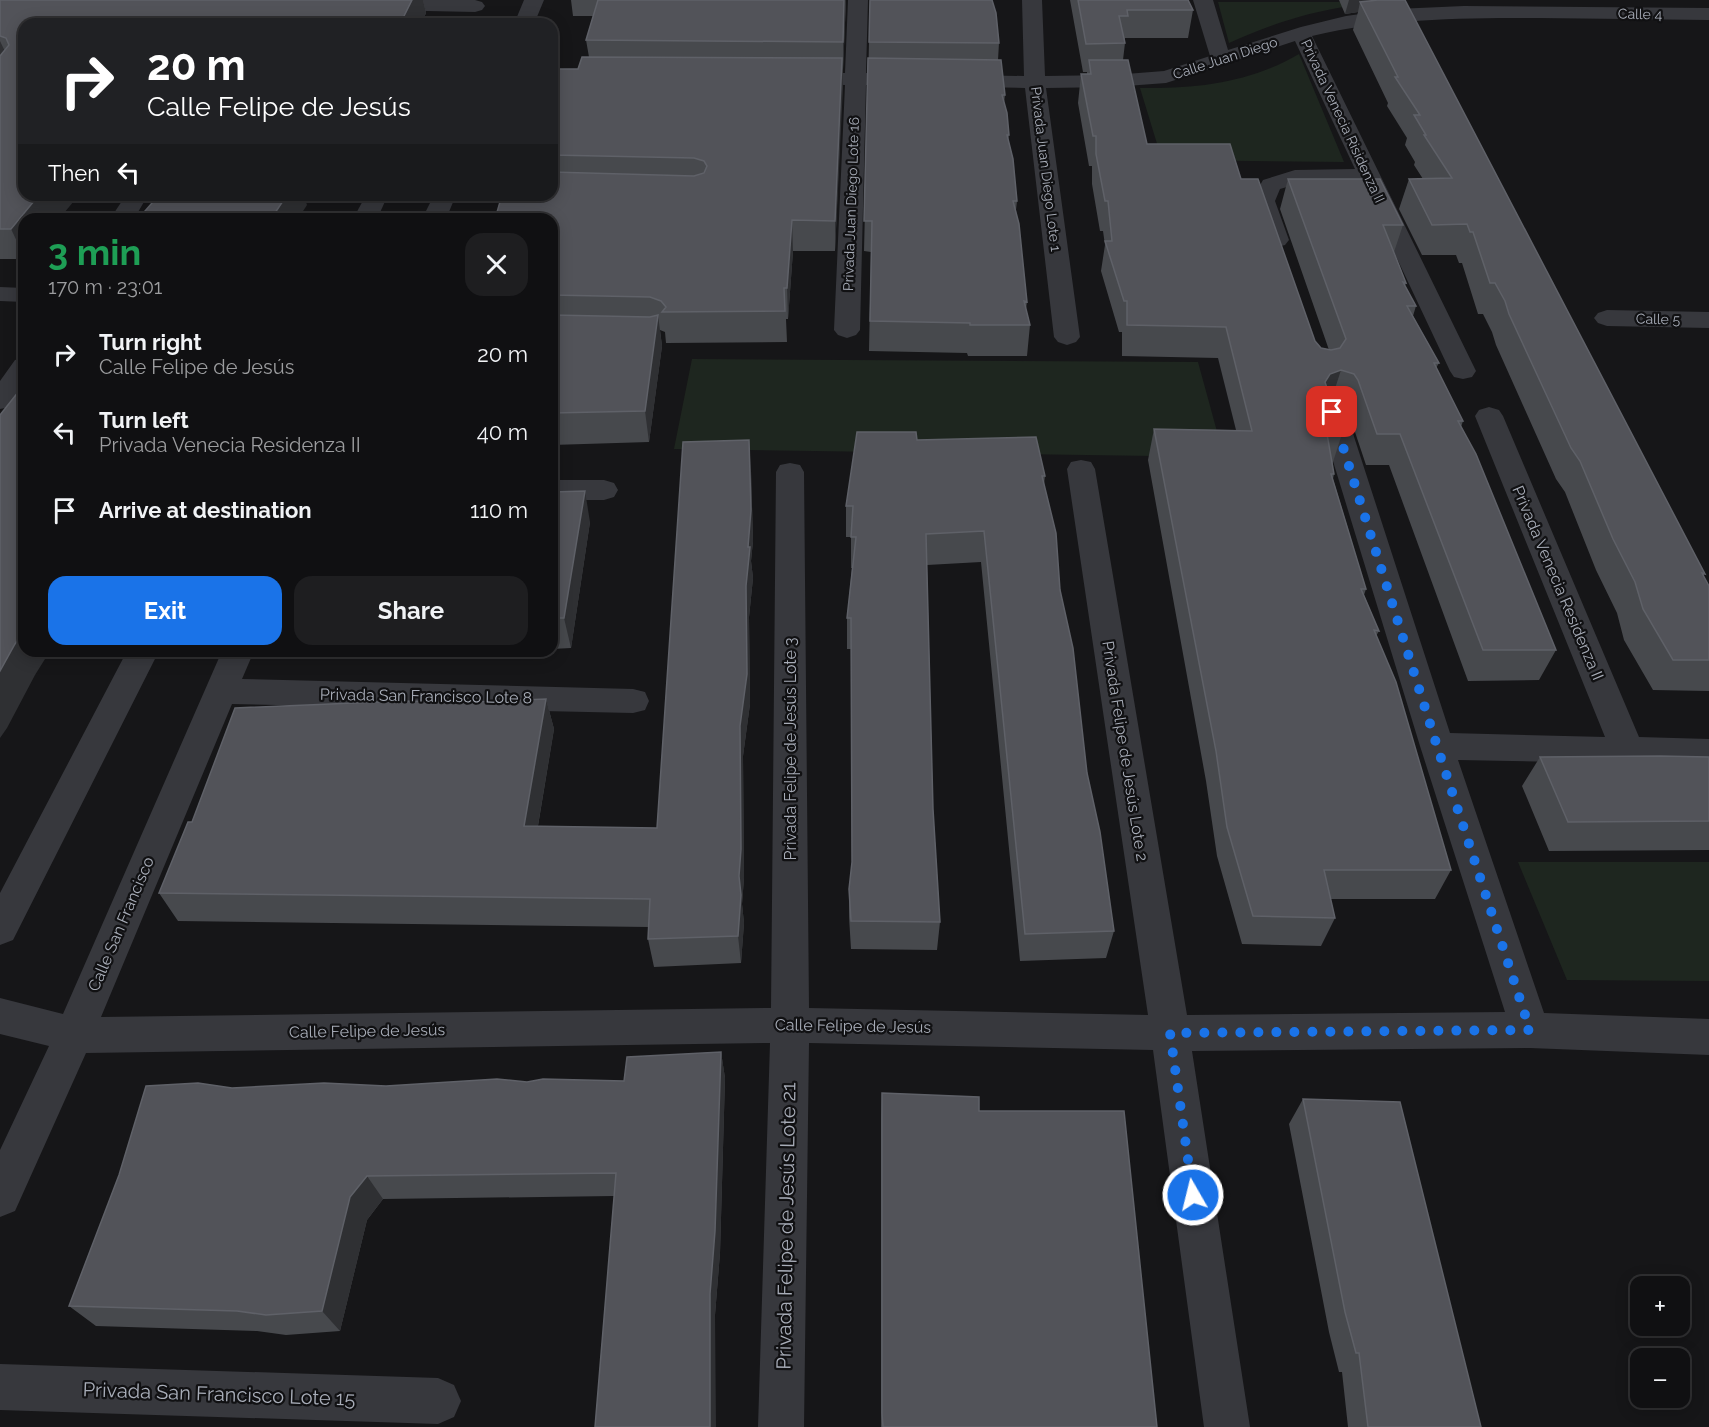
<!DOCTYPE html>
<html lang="en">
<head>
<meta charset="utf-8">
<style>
	:root { --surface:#101012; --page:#1e1e20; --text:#f1f3f6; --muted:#9c9d9f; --line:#303032; --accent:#1a73e8 }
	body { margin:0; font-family:Raleway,sans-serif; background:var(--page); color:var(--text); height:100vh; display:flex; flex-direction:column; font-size:22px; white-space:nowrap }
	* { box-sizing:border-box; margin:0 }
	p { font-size:20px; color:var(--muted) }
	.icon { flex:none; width:33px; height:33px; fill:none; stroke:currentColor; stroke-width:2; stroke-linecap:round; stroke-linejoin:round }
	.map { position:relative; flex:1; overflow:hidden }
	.drawer { position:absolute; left:18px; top:213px; width:540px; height:444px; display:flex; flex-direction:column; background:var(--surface); border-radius:18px; box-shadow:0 3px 15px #0003,0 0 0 2px var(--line) }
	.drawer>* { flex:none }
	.banner { position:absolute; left:18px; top:18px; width:540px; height:183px; border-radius:18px; box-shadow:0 3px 15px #0003,0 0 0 2px var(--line); background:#202124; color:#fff; overflow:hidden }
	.buttons { position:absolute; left:1630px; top:1276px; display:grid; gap:12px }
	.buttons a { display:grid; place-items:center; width:60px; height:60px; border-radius:12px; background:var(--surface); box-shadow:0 3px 15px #0003,0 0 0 2px var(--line); font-size:30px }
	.pin { position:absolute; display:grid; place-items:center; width:51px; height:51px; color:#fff; margin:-26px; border-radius:12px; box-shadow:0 3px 9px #0006 }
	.me { position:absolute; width:66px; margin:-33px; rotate:352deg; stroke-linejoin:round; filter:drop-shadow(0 0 4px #0008) }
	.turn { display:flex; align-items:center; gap:21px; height:126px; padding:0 30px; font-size:27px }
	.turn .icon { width:78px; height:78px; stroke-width:2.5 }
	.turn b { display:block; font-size:42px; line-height:51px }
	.then { display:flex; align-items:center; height:57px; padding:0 30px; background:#0003; gap:12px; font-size:22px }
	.round { display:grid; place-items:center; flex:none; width:63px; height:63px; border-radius:18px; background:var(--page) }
	.head { display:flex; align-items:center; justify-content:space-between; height:102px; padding:0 30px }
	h1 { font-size:36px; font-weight:700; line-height:45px; color:#1e9e55 }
	.action { display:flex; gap:12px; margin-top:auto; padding:12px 30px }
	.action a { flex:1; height:69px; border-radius:18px; background:var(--accent); color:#fff; font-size:24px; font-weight:700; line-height:69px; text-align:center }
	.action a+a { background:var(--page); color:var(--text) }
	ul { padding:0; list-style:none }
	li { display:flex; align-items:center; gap:18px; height:78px; padding:0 30px }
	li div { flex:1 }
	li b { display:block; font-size:22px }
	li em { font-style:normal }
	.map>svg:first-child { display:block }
	.green { fill:#1e261f }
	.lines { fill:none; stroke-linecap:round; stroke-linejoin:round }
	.minor { fill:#37383d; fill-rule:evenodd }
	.wall { fill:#47494d }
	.shaded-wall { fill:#2f3033 }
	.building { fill:#525359; stroke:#5f6168; stroke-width:1.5 }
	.route { stroke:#1a73e8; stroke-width:10; stroke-dasharray:0 18 }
	.labels { text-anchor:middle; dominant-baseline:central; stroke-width:4.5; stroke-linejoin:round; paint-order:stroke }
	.far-street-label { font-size:14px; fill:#a8adb8; stroke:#111113 }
	.street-label { font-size:16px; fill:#a8adb8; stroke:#111113 }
	.near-street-label { font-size:20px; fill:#a8adb8; stroke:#111113 }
</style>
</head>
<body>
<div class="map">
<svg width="1709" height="1427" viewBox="0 0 1709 1427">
	<rect width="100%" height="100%" fill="#161618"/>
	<!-- green -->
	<path class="green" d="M1218,2H1349L1351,6C1307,12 1269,25 1229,43Z
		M1299,54L1344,162L1162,160L1140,88C1195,89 1250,83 1299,54Z
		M692,359L1198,362L1224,457L674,449Z
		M1518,862H1709V981L1567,980Z"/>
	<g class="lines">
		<!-- minor -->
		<path class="minor" d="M373,0H475L482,2L485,6L482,10L475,12L380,10L373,8L370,4Z
			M524,0H544L534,24H514Z
			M848,0H868L866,73L1024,76L1022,0H1042L1045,76L1113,75L1164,71L1210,56L1193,0H1213L1228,50L1301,27L1346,16L1396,9L1464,6L1709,8V20C1653,19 1596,19 1540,18C1463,18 1388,18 1312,36L1476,371L1472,377L1463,379L1454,377L1450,371L1361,182L1297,184L1280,189L1275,201L1289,240L1285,245L1277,247L1269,245L1265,240L1251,201L1263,180L1295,170L1355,169L1295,41L1166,83L1113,87L1046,88L1080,337L1076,342L1067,345L1058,342L1054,337L1025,88L866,85L860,330L856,335L847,338L838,335L834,330L845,85L797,84L790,82L787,78L790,74L797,72L845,73Z
			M126,195H148L134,219H110Z
			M366,195H388L377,219H353Z
			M434,195H456L446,219H422Z
			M0,287L24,288V302L0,301Z
			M1607,310L1709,312V328L1607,326L1598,323L1594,318L1598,313Z
			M24,358V385L10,407L0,409V381L15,360Z
			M1332,403L1342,406L1346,412L1450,733L1605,737L1475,416L1479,410L1489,407L1499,410L1503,416L1639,737L1709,739V765L1458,760L1544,1013L1709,1019V1055L1530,1048L1192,1051L1250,1427H1204L1153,1050L809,1043L804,1427H758L770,1043L86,1053L15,1211L0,1217V1150L49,1046L0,1034V998L63,1014L222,651H254L242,679L633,689L645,692L649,701L645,710L633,713L232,704L101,1017L771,1008L776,472L780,465L790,463L800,465L804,472L809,1008L1148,1015L1067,469L1071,462L1081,460L1091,462L1095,469L1187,1015L1505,1012L1420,746L1318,412L1322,406Z
			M552,480H604L614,483L618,490L614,497L604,500H552Z
			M127,651H159L13,940L0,945V893Z
			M0,1364L438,1378L454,1385L461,1401L454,1417L438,1424L0,1410Z"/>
	</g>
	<!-- wall -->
	<path class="wall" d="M0,0H423L426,13L421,24H24V259H0Z
		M571,0H846L835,251H793L788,319H786L787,342L666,343L665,332L660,330L662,346L649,442L552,445V69H578L589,57L586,40L593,16H573Z
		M870,0L999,43L998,60L1005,95L1004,103L1009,135L1008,141L1017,201L1016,210L1027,302L1026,309L1030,325L1027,356H968L967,353L869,351L871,252L864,251Z
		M1070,0H1188L1193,10L1188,38H1125V43L1123,60L1147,144L1241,179L1315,341L1321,348L1329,350L1280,209L1288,179L1403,225L1394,252L1406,283L1405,286L1416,306L1413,316L1439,363L1436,368L1463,421L1461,427L1556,650L1539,680L1468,681L1389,465H1366L1348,411L1344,405L1332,401L1342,434L1332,465L1334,474L1333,479L1366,589L1364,595L1379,631L1376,636L1451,870L1435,899H1330L1335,918L1321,946L1242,944L1217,856L1206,781L1148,460L1154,429L1236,430L1218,358L1122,356V332H1119L1101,271L1105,245L1103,231H1100L1092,184V166H1089L1078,103L1081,74H1087V72H1083Z
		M1339,0H1405L1705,574L1703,576L1709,586V691L1653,690L1624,640L1617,613L1596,570L1565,492L1556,479L1496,345L1492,332L1483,314H1478L1462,263H1459L1456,255H1422L1399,209L1409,179H1423L1414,165L1415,162L1405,145L1407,138L1387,106L1388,103L1353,30L1358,12L1345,14Z
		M917,440L1045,476L1044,484L1087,773L1114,931L1106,958L1020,961L981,562L927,565L933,809L940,922L937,950L851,949L849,917V889L852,863L851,649H847V618L852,568H851V537H846V506Z
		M751,471L753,541L751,561L753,578L749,617L750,704L743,756L744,878L742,904L744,923L741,963L654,967L648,939L649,927L178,921L159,893L192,822L474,702L546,699L554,729L538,826L657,828Z
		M552,492L590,522L571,648L552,649Z
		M339,651H478L420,653Z
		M1540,757H1709V850L1549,851L1522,786Z
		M721,1052L725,1078L720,1253L715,1315L614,1196L383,1199L367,1220L340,1331L286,1335L257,1331L96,1326L69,1306L232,1088L386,1086L527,1082L624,1081Z
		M882,1093L979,1111L1157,1427H881V1118Z
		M1303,1099L1481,1427H1348L1342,1372H1339L1329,1332L1289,1124Z"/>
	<!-- shaded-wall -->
	<path class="shaded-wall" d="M412,0H423L426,13L421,24H403L402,20Z
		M844,0H846L843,71V42Z
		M1349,0H1389L1360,2L1358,12L1345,14Z
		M0,41L11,64L0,73Z
		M842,58L843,87L835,251V221Z
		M39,195H79L59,219H24V256L11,229Z
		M285,195H308L305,199L307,205L298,219H271Z
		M792,220L793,251L788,319L787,288Z
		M658,315L662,346L649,442L645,411Z
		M1341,370L1331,401L1325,382L1330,374Z
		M749,440L751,471L753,541L751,561L753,578L749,617L750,704L743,756L744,878L742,904L744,923L741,963L738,936L740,726L748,547Z
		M585,491L590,522L571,648L564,618Z
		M24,630V651H50L35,675L7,728L0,738V671L15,644Z
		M546,699L554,729L533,855L524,826Z
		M721,1052L725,1078L720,1253L715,1315L716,1427H710V1294Z
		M367,1176L383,1199L367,1220L340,1331L322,1311L350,1197Z"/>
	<!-- building -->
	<path class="building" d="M0,0H412L402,20H396L393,24H24V195H39L11,229H0V56L9,45L6,38L0,36Z
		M598,0H844L843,42L586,40Z
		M870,0H992L996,13L999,43L869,42Z
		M1078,0H1188L1193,10H1127L1128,16H1119L1125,43L1086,44Z
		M1378,0H1405L1705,574L1702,573L1709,586V660H1673L1643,609L1635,582L1613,539L1580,461L1571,448L1509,314L1505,301L1495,283H1490L1473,232H1470L1467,224L1432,225L1409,179L1452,178L1424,135H1426L1414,115H1420L1395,77H1398L1360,2Z
		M582,57L842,58L835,221L792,220L787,288H784L785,311L662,312L666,307L661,301L650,297L552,295V219H495L502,195H552V172L694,176L704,173L707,166L704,161L694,158L552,155V69H578Z
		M868,58L1001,60L1005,95H1002L1007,113L1009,135H1007L1013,159L1017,201H1013L1019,224L1027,302L1024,301L1030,325H970V323L870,321L872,221H864Z
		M1089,60H1128L1147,144H1230L1241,179H1258L1315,341L1321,348L1331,350L1340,348L1346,339L1288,179H1380L1403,225H1383L1406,283L1403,282L1416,306H1407L1439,363H1434L1463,421H1458L1476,454L1556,650H1483L1400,434H1377L1358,380L1354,374L1341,370L1330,374L1325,382L1342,434H1327L1334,474H1331L1366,589H1361L1379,631L1374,630L1396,682L1451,870H1324L1335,918L1253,916L1227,827L1216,751L1154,429L1252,431L1226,327L1127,325V301H1124L1105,241H1112L1108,201H1105L1096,154V136H1093L1081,74H1091Z
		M159,195H287L271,219H138Z
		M552,315L650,317L658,315L645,411L552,413Z
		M24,382V630L15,644L0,671V415L23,386H21Z
		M857,432H916L917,440L1036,437L1045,476H1042L1056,533L1060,590L1073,648L1087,773L1100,832L1114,931L1025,934L984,531L926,534L933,809L940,922L851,921L849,889L852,862L851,618H847L856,537H851L853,506H846Z
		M749,440L751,510L748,547H750L746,586L747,674L740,726L741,849L739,876L741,895L738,936L648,939L650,899L159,893L188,822H192L235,708L401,701L474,702L546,699L524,826L657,828L683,442Z
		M585,491L564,618H552V492Z
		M1660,756L1709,757V821L1568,822L1540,757Z
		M721,1052L715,1231L710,1294V1427H595L616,1173L367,1176L350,1197L322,1311L266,1315L237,1311L69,1306L119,1175L146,1086L198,1083L232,1088L324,1083L386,1086L497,1079L527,1082L543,1079L624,1081L627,1057Z
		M882,1093L979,1097V1111H1124L1157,1427H883L882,1413Z
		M1303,1099L1400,1102L1481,1427H1368L1359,1353H1356L1345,1312Z"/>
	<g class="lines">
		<!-- route -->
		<path class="route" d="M1193,1195L1170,1033L1530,1030L1437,746L1332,412"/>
	</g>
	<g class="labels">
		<!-- far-street labels -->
		<g class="far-street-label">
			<text transform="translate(1640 14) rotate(1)">Calle 4</text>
			<text transform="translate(1225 58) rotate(-18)">Calle Juan Diego</text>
			<text transform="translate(1343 121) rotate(65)">Privada Venecia Risidenza II</text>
			<text transform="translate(1046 169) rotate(83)">Privada Juan Diego Lote 1</text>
			<text transform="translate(851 204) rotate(-88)">Privada Juan Diego Lote 16</text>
			<text transform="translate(1658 319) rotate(1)">Calle 5</text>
		</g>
		<!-- street labels -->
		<g class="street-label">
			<text transform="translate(1558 583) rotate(67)">Privada Venecia Residenza II</text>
			<text transform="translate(426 696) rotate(1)">Privada San Francisco Lote 8</text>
			<text transform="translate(790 749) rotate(-90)">Privada Felipe de Jesús Lote 3</text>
			<text transform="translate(1125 751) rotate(81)">Privada Felipe de Jesús Lote 2</text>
			<text transform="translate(121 924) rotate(-67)">Calle San Francisco</text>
			<text transform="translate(853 1026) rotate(1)">Calle Felipe de Jesús</text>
			<text transform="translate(367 1031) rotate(-1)">Calle Felipe de Jesús</text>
		</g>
		<!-- near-street labels -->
		<g class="near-street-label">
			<text transform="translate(786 1226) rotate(-89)">Privada Felipe de Jesús Lote 21</text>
			<text transform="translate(219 1394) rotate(2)">Privada San Francisco Lote 15</text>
		</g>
	</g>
</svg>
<div class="buttons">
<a>+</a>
<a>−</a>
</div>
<div class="pin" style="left:1332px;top:412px;background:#d93025"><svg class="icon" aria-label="arrive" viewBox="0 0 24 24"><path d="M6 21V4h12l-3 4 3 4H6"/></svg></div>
<svg class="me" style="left:1193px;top:1195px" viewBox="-20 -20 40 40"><circle r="17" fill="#1a73e8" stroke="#fff" stroke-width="3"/><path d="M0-11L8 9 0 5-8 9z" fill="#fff"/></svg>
<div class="banner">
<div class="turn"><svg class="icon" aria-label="right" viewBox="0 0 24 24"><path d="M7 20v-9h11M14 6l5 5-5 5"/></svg><div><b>20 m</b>Calle Felipe de Jesús</div></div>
<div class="then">Then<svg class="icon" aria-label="left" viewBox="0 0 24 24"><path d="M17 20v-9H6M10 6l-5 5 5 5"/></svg></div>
</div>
<section class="drawer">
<div class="head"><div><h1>3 min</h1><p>170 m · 23:01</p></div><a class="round"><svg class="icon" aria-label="close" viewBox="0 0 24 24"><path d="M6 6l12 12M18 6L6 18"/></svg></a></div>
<ul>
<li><svg class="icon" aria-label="right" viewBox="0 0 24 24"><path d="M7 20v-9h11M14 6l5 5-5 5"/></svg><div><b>Turn right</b><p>Calle Felipe de Jesús</p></div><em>20 m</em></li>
<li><svg class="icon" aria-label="left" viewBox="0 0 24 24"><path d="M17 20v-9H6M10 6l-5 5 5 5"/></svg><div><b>Turn left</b><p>Privada Venecia Residenza II</p></div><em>40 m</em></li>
<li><svg class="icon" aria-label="arrive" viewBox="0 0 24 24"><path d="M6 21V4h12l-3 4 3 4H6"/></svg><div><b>Arrive at destination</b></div><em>110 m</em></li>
</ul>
<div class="action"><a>Exit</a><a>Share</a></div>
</section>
</div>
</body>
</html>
